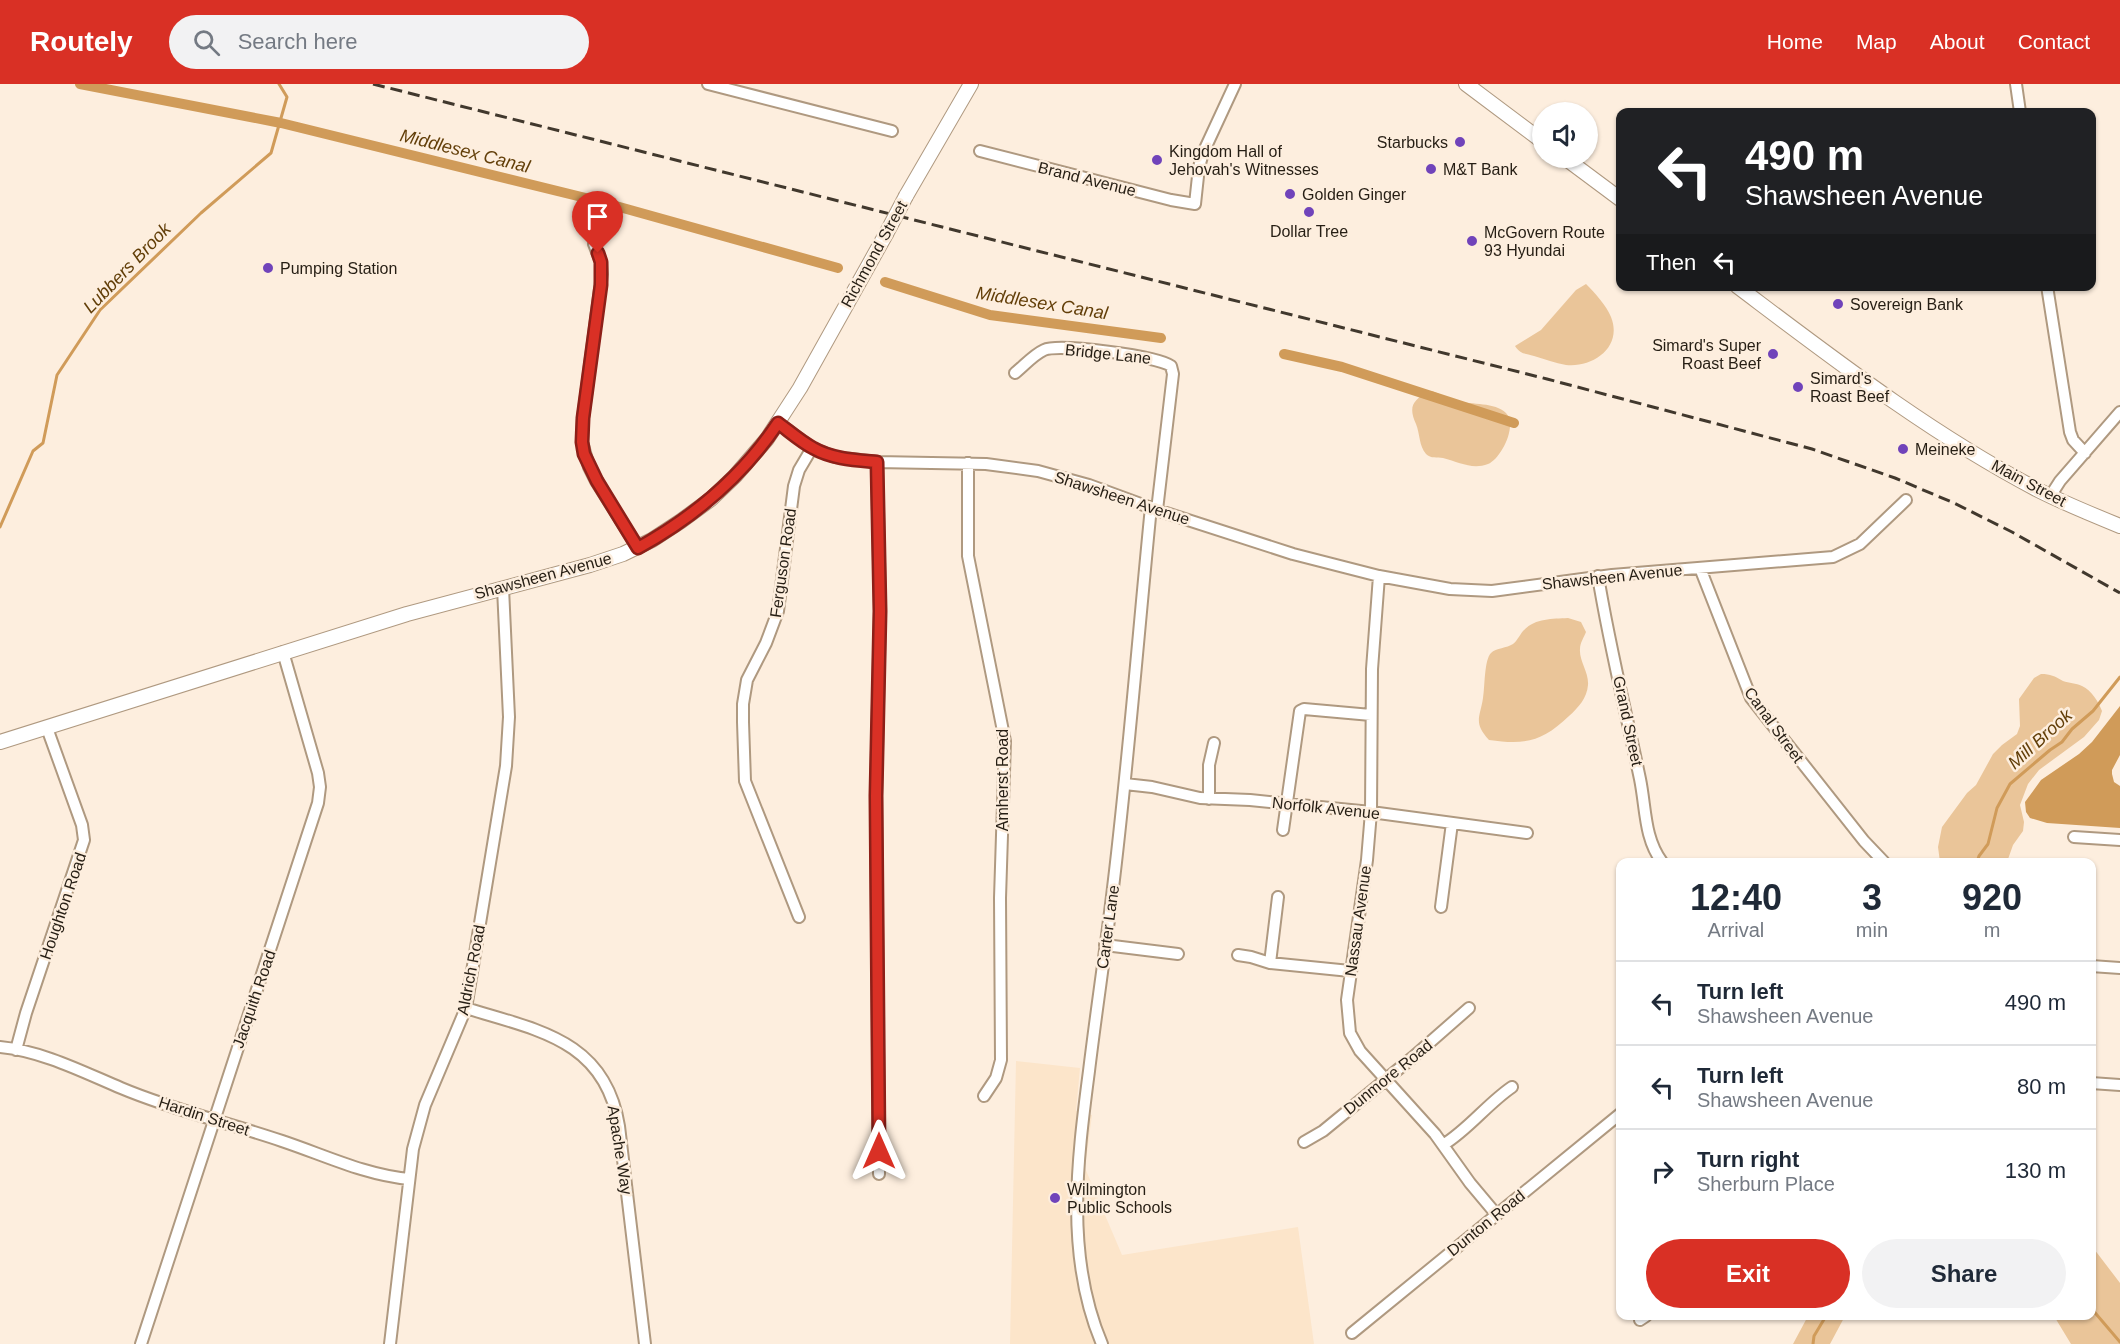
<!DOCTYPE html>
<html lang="en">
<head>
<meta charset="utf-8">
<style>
	:root { --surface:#fff; --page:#f2f2f3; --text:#1f2937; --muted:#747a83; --line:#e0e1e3; --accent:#d93025 }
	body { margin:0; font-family:Arial,sans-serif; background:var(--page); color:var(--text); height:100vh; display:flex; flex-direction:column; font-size:22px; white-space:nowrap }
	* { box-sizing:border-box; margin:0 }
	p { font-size:20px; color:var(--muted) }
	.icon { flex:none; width:33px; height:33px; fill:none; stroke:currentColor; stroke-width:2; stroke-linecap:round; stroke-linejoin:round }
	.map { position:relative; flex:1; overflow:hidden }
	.drawer { position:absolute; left:1616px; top:774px; width:480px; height:462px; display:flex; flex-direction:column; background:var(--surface); border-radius:12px; box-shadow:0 2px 4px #0004 }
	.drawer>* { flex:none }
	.hud { position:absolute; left:1616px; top:24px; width:480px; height:183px; border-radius:12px; box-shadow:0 2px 4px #0004; background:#202124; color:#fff; overflow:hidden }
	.buttons { position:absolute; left:1532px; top:18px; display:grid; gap:12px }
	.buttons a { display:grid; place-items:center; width:66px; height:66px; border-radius:50%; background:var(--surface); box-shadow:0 2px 4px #0004; font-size:30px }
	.pin { position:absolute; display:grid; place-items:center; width:51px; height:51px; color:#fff; margin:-62px -26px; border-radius:50% 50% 50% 0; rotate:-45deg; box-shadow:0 0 6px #0007 }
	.pin .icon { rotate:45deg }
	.me { position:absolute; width:66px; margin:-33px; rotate:0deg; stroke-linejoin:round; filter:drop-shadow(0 0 4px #0008) }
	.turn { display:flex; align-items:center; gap:21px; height:126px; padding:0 30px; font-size:27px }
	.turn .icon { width:78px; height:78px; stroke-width:2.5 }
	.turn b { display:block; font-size:42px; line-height:51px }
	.then { display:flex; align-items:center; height:57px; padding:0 30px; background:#0003; gap:12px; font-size:22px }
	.eta { display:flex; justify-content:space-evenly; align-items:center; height:102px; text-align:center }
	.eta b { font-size:36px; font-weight:700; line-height:42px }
	.button { display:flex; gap:12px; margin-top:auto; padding:12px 30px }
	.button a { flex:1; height:69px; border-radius:36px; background:var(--accent); color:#fff; font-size:24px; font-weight:700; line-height:69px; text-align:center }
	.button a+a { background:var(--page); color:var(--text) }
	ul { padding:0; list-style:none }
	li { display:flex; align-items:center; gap:18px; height:84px; padding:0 30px; border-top:2px solid var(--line) }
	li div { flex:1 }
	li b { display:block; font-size:22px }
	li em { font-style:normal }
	header { display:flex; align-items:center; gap:36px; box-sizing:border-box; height:84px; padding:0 30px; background:var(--accent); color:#fff }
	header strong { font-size:28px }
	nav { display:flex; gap:33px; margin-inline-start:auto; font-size:21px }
	.search { width:420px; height:54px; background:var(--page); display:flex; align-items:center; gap:15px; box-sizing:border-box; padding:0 21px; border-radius:33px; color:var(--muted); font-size:22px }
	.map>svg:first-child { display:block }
	.built { fill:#fce5ca }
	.green { fill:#eac599 }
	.water { fill:#d09b59 }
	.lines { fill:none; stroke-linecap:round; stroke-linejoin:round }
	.stream { stroke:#d09b59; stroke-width:3 }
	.canal { stroke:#d09b59; stroke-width:10 }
	.minor-casing { stroke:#af9980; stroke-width:14 }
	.major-casing { stroke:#af9980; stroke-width:16 }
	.minor { stroke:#fff; stroke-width:10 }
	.major { stroke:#fff; stroke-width:14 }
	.rail { stroke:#41382d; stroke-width:3; stroke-dasharray:12 6; stroke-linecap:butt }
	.major-bridge-casing { stroke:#af9980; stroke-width:16; stroke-linecap:butt }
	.major-bridge { stroke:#fff; stroke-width:14 }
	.route-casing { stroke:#8d1f18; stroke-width:15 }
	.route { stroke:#d93025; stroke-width:10 }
	.poi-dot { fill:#7043ba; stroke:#fdeede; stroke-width:2 }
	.labels { text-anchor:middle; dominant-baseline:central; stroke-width:5; stroke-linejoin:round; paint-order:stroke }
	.poi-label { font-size:16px; fill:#261e14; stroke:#fdeede; text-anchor:start }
	.street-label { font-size:16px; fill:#261e14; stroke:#fdeede }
	.water-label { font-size:18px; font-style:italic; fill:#623e08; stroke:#fdeede }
</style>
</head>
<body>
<header>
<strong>Routely</strong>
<div class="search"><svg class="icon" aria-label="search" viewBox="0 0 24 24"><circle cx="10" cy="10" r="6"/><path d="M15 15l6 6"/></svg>Search here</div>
<nav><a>Home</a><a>Map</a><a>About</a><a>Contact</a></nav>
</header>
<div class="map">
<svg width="2120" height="1260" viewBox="0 0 2120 1260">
	<rect width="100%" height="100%" fill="#fdeede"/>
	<!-- built -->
	<path class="built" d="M1016,977L1080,984L1076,1027L1092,1031L1085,1084L1122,1171L1298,1143L1314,1260H1010Z"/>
	<!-- green -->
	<path class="green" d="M1586,200C1595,209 1606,221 1611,233C1623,263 1593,284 1566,281C1555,279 1545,275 1534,272C1525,269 1521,271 1515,262L1541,246L1576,206Z
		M1428,307H1432C1440,310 1449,315 1457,317C1472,321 1495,318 1506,329C1518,341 1501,375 1488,380C1472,386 1459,378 1443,374C1437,373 1431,375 1426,370C1419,362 1420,350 1416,340C1408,322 1413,317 1428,307Z
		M1568,534L1581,538L1586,548C1584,553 1580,559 1580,565C1579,577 1589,588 1588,601C1587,614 1578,624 1569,632C1542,658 1525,661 1489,656C1473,638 1480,634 1483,614C1485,604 1484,576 1491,569C1496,564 1507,564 1513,560C1518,556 1520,550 1524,546C1536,534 1552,535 1568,534Z
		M2041,590C2051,590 2054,592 2063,597C2069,599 2076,599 2082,602C2092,607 2098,617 2102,627L2099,636L2084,653L2039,686L2028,700L2020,721L2024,738L2023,747L2013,761L2007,778H1940L1938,763L1942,743L1967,709L1976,701L1993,670L2002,661L2017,650L2020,642L2019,615L2034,594Z
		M2091,1161L2120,1199V1260H2071L2054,1232H2091Z
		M1808,1232H1845L1830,1260H1793Z"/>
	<!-- water -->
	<path class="water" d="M2120,622V671L2112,686V690L2114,698L2120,702V744L2047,739L2030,734L2026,728L2025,718L2041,696L2079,670L2092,658Z"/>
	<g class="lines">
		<!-- stream -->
		<path class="stream" d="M0,443L33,367L43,359L57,291L100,226L201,129L271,69L287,13L279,0
			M1977,778L1979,772L1988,760L1997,724L2010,700L2050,666L2062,658L2072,645L2093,627L2120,593
			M2091,1224L2120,1258
			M1813,1260L1814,1252L1826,1232"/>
		<!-- canal -->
		<path class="canal" d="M80,0L281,39L598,117L838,184
			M885,198L990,231L1161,254
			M1284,270L1342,283L1514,339"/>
		<!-- minor casing -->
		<g class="minor-casing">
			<path id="minor" d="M708,0L892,47
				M2016,0L2020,28
				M980,67L1171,116L1195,120L1199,83L1203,69L1235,0
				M594,160L601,178L602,190L583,334L582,358L589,383L596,397L638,464
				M2047,202L2070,348L2073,356L2085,369
				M1015,289C1024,282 1033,271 1044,266C1059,259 1158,272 1171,282L1173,290L1157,426
				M778,339L812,364L835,373L877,378L986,380L1038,387L1089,401L1157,426L1293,470L1379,492L1450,505L1492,507L1612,491L1833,473L1860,460L1906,416
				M877,378L880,527L876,712L879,1090
				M968,379V472L1005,657L1000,814L1001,976L996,994L984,1012
				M2051,411L2060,397L2120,328
				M1700,484L1751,614L1864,757L1884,778
				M1379,492L1372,585L1371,728L1367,776L1347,916L1350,949L1360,967L1435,1050L1470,1099L1496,1130
				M1598,492C1609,560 1626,628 1640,695C1646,724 1644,754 1662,778
				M1125,700L1152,703L1200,714L1250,716L1371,728L1527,749
				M1209,715V681L1214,659
				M1283,746L1300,627L1304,625L1371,631
				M2074,753L2120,756
				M1441,823L1452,739
				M799,833L745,697L743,638V620L747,596L766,559L778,527L794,402L799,386L812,364
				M1105,861L1178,870
				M1238,871L1251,873L1270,879L1350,887
				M1270,879L1278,813
				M2091,882L2120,884
				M466,924C536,946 605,955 619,1042L645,1260
				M0,963C42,967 83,988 121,1004C173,1026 229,1039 282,1057C324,1071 365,1091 409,1095
				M16,966L26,929L84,756L82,741L47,644
				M2091,999L2120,1001
				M1304,1058L1323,1047L1412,974L1469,924
				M1443,1061C1469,1045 1487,1020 1512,1003
				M1640,1236L1646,1232
				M1352,1249L1620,1030
				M141,1260L318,719L320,703L318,689L283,568
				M390,1260L413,1065L425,1021L466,924L506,682L509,633L503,504
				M1102,1260C1065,1173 1077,1078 1089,987C1096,929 1105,870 1112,812C1128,683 1138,553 1151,423"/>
		</g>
		<!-- major casing -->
		<g class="major-casing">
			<path id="major" d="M1466,0L1542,57
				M1565,74L1620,115
				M906,112L971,0
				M1737,202C1834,275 1932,351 2040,407C2066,420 2093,431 2120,442
				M0,658L407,530L590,481L623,470L652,456L681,437L711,415L735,392L767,355L800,304L886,150"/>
		</g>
		<!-- minor -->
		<use href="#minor" class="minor"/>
		<!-- major -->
		<use href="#major" class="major"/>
		<!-- rail -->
		<path class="rail" d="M373,0L1547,295L1812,365L1895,394L1954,419L2012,448L2120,509"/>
		<!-- major-bridge casing -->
		<g class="major-bridge-casing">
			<path id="major-bridge" d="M886,150L906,112"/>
		</g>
		<!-- major-bridge -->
		<use href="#major-bridge" class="major-bridge"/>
	</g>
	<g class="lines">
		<!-- route casing -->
		<g class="route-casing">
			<path id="route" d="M598,169L601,178V201L583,334L582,358L584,370L597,397L638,464C694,433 742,393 778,339C789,347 800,357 813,364C832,375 855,376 877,378L880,527L876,712L879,1067"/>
		</g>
		<!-- route -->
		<use href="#route" class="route"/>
	</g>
	<!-- markers -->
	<g class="poi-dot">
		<circle cx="1460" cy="58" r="6"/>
		<circle cx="1157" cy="76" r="6"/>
		<circle cx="1431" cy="85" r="6"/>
		<circle cx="1290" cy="110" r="6"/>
		<circle cx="1309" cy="128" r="6"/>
		<circle cx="1472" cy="157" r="6"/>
		<circle cx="268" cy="184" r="6"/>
		<circle cx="1838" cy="220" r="6"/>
		<circle cx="1773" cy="270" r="6"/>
		<circle cx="1798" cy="303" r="6"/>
		<circle cx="1903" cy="365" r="6"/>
		<circle cx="1055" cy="1114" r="6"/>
	</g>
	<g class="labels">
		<!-- poi labels -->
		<g class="poi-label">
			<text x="1448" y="58" text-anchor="end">Starbucks</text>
			<text x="1169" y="67">Kingdom Hall of<tspan x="1169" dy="18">Jehovah's Witnesses</tspan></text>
			<text x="1443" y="85">M&amp;T Bank</text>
			<text x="1302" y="110">Golden Ginger</text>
			<text x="1309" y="147" text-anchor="middle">Dollar Tree</text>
			<text x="1484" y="148">McGovern Route<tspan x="1484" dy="18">93 Hyundai</tspan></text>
			<text x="280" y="184">Pumping Station</text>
			<text x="1850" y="220">Sovereign Bank</text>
			<text x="1761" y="261" text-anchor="end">Simard's Super<tspan x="1761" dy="18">Roast Beef</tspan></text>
			<text x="1810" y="294">Simard's<tspan x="1810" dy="18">Roast Beef</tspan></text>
			<text x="1915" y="365">Meineke</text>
			<text x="1067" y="1105">Wilmington<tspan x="1067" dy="18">Public Schools</tspan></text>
		</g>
		<!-- street labels -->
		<g class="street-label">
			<text transform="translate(1087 95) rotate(14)">Brand Avenue</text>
			<text transform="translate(874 170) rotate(-61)">Richmond Street</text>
			<text transform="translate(1108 270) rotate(6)">Bridge Lane</text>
			<text transform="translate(2029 399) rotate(28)">Main Street</text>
			<text transform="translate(1122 414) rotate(18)">Shawsheen Avenue</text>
			<text transform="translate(783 479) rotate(-82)">Ferguson Road</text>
			<text transform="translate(543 492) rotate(-15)">Shawsheen Avenue</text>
			<text transform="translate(1612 493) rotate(-6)">Shawsheen Avenue</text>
			<text transform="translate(1628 637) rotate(78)">Grand Street</text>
			<text transform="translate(1774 641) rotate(54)">Canal Street</text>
			<text transform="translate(1002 696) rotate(-90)">Amherst Road</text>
			<text transform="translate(1326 724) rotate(6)">Norfolk Avenue</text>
			<text transform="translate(63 822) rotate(-71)">Houghton Road</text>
			<text transform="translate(1358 837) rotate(-82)">Nassau Avenue</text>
			<text transform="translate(1108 843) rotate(-82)">Carter Lane</text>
			<text transform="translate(471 886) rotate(-79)">Aldrich Road</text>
			<text transform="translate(254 915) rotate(-71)">Jacquith Road</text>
			<text transform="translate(1388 993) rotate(-39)">Dunmore Road</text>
			<text transform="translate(204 1032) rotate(18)">Hardin Street</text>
			<text transform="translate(620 1066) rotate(81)">Apache Way</text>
			<text transform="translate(1486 1139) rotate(-39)">Dunton Road</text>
		</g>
		<!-- water labels -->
		<g class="water-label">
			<text transform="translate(465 67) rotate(14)">Middlesex Canal</text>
			<text transform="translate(127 184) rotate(-46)">Lubbers Brook</text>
			<text transform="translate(1042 219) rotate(9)">Middlesex Canal</text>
			<text transform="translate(2040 655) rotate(-42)">Mill Brook</text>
		</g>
	</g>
</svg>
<div class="buttons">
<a><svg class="icon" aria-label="sound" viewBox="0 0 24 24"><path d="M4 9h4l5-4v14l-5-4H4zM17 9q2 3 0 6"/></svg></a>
</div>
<div class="pin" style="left:598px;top:169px;background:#d93025"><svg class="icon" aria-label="arrive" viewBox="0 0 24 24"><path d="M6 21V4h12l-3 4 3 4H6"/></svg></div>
<svg class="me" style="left:879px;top:1067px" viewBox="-20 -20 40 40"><path d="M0-17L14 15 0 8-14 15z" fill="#d93025" stroke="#fff" stroke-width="4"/></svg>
<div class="hud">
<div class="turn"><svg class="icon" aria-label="left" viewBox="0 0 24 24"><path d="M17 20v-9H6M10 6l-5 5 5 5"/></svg><div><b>490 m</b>Shawsheen Avenue</div></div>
<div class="then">Then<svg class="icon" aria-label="left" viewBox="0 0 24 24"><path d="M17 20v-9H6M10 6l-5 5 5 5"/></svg></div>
</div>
<section class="drawer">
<div class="eta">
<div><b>12:40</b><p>Arrival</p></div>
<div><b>3</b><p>min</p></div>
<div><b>920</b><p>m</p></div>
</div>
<ul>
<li><svg class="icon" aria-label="left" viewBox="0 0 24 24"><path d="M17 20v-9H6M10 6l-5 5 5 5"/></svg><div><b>Turn left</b><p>Shawsheen Avenue</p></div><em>490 m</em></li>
<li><svg class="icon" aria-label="left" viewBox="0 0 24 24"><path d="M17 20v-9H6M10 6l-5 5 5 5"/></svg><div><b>Turn left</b><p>Shawsheen Avenue</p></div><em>80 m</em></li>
<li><svg class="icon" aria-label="right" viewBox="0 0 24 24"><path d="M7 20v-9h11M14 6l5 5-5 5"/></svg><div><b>Turn right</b><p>Sherburn Place</p></div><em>130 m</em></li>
</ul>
<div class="button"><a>Exit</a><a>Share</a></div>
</section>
</div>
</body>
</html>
